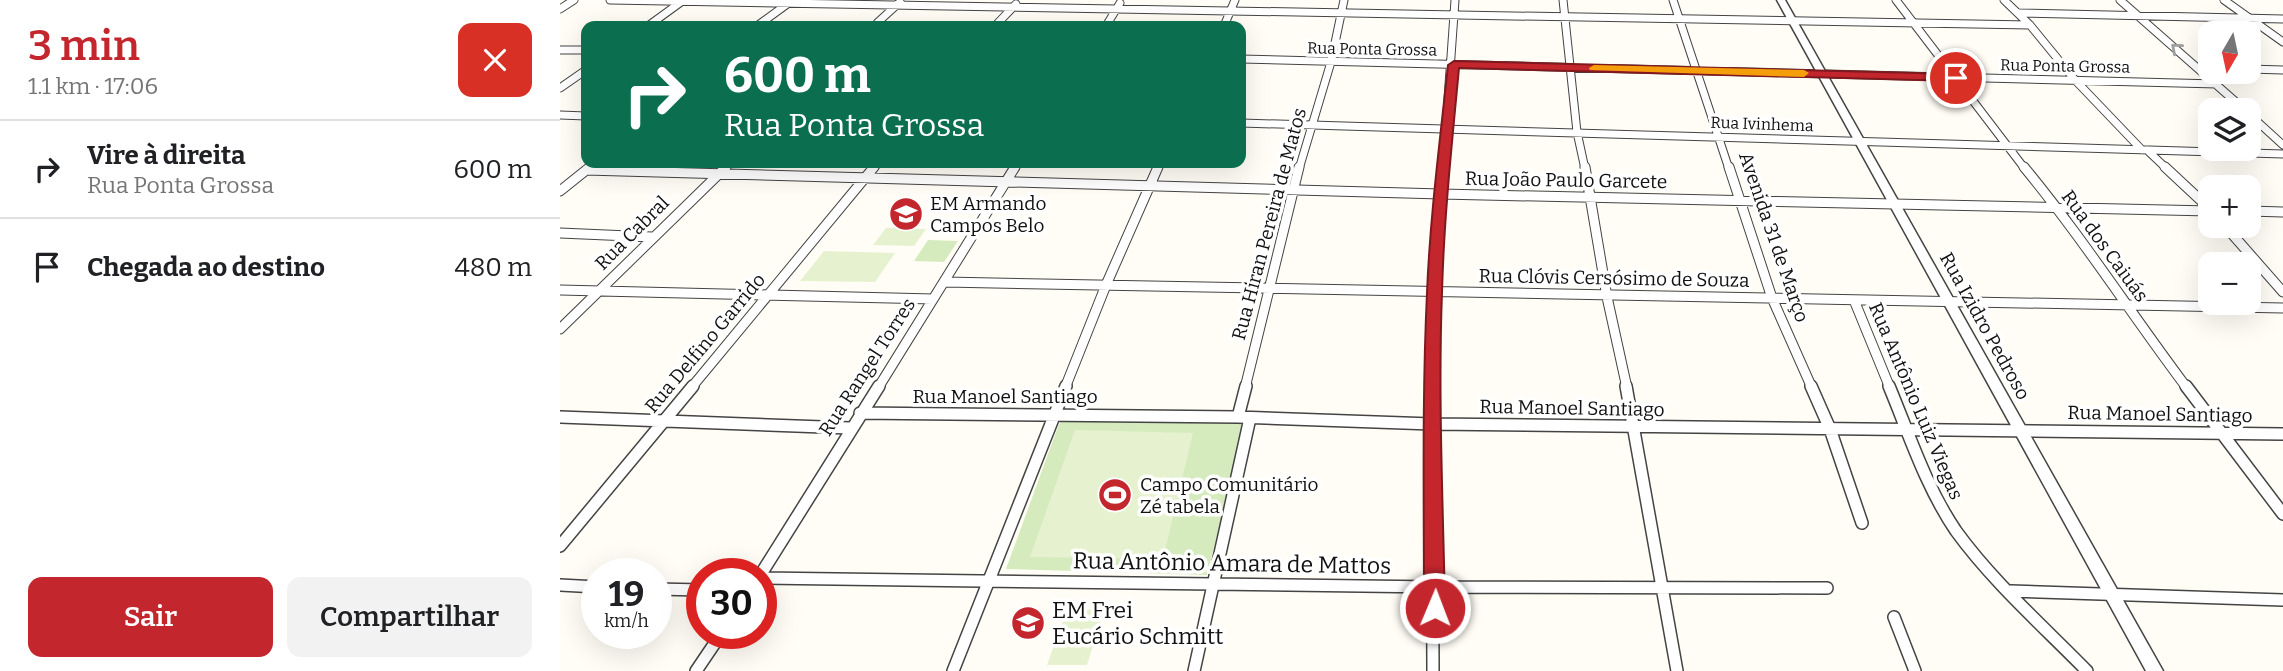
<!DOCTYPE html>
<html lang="pt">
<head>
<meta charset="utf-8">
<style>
	:root { --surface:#fff; --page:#f2f2f2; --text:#202124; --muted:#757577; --line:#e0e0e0; --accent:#c4262e }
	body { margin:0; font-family:Bitter,serif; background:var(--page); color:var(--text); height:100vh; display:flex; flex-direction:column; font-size:26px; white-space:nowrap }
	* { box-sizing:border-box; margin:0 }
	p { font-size:23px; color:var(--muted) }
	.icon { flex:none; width:38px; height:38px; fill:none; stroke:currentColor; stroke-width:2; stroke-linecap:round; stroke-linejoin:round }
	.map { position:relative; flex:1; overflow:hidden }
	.drawer { display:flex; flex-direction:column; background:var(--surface); width:560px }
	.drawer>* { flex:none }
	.banner { position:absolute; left:21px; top:21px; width:665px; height:147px; border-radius:14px; box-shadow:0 7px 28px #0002; background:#0b6e4f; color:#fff; overflow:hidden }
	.needle { width:46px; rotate:189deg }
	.controls { position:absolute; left:1638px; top:21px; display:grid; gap:14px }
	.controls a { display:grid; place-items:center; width:63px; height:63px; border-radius:14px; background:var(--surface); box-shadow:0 7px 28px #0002; font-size:35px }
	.speed { position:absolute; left:21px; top:558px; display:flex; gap:14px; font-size:35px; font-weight:700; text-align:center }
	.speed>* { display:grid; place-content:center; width:91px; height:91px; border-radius:50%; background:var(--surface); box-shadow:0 7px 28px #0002; line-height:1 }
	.speed small { font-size:18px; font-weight:400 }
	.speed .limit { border:10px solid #d22; background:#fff; color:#111 }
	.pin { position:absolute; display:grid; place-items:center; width:60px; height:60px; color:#fff; margin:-30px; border:4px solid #fff; border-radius:50%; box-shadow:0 2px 7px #0007 }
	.me { position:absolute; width:77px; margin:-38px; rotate:1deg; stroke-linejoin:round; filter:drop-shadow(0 0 5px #0008) }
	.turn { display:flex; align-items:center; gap:24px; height:147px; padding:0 28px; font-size:32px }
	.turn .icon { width:91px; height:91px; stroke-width:2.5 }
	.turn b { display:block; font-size:49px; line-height:60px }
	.round { display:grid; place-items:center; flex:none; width:74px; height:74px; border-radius:14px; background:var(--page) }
	.summary { display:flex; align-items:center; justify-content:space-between; height:119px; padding:0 28px }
	h1 { font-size:42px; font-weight:600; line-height:52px; color:var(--accent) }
	.cta { display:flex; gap:14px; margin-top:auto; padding:14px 28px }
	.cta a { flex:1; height:80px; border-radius:14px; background:var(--accent); color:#fff; font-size:28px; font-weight:600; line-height:80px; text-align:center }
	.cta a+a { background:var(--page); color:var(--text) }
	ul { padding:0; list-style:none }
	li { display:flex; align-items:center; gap:21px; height:98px; padding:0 28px; border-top:2px solid var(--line) }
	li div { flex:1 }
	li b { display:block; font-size:26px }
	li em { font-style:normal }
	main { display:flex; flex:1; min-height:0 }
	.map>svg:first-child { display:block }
	.green { fill:#d5ebbd }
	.pitch { fill:#e6f2cf }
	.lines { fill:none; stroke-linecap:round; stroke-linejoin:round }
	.minor-far2-casing { stroke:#444; stroke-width:9 }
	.minor-far1-casing { stroke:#444; stroke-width:11 }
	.minor-casing { stroke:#444; stroke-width:14 }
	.tertiary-casing { stroke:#444; stroke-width:3 }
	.minor-far2 { stroke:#fff; stroke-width:7 }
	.minor-far1 { stroke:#fff; stroke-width:9 }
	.minor { stroke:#fff; stroke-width:11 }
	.tertiary { fill:#fff; fill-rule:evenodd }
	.oneway { stroke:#a0a0a0 }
	.route { fill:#c4262e; stroke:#7f191e; stroke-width:2 }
	.slow { fill:#f59e0b }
	.labels { text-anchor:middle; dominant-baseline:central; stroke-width:7; stroke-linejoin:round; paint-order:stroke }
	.far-street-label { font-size:16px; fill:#111; stroke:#fff }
	.street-label { font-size:19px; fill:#111; stroke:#fff }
	.poi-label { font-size:19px; fill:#111; stroke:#fff; text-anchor:start }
	.near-street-label { font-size:23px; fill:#111; stroke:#fff }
	.near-poi-label { font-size:23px; fill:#111; stroke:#fff; text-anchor:start }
</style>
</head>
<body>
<main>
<section class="drawer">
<div class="summary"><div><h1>3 min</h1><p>1.1 km · 17:06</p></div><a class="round" style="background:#d93025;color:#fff"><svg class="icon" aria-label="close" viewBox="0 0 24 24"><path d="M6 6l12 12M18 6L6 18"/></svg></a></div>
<ul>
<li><svg class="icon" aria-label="right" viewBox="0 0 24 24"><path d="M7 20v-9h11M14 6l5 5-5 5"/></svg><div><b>Vire à direita</b><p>Rua Ponta Grossa</p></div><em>600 m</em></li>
<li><svg class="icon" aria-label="arrive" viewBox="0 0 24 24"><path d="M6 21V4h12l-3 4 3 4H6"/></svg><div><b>Chegada ao destino</b></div><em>480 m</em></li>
</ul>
<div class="cta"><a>Sair</a><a>Compartilhar</a></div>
</section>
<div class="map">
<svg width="1723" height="671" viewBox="0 0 1723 671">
	<rect width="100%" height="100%" fill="#fffdf5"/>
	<!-- green -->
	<path class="green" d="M368,240L398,241L384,262L354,261Z
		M503,420L681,422L684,428L647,575L446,569L499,424Z"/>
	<!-- pitch -->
	<path class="pitch" d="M326,228L366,229L354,246L313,245Z
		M264,251L335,253L315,282L240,281Z
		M515,430L633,433L603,559L470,557Z
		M507,609L544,610L527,665H487Z"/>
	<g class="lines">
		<!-- minor-far2 casing -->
		<g class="minor-far2-casing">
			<path id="minor-far2" d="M50,0L1470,25
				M1003,0L1017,132L1025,169
				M1113,0L1169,169
				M1336,0L1465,169
				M1444,0L1470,25L1515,80L1582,150
				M1560,0L1685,110
				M1664,0L1723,42
				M0,9L14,0
				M1459,13L1723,19
				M317,23L340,2
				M88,26L121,2
				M197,26L230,2
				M435,26L456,4
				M546,26L560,3
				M664,26L675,0
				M0,50H26
				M681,59L1657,84
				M1689,69L1723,70
				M0,88L26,70
				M1689,114L1723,145
				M0,115L26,116
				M681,123L1723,154
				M1587,150L1607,169
				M27,169L35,163
				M164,169L170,163
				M313,169L318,163
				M454,169L458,163
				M597,169L600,163
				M739,169L771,62L784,0
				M883,169L895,0"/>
		</g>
		<!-- minor-far1 casing -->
		<g class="minor-far1-casing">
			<path id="minor-far1" d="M1025,167L1047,297L1067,388
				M1169,167L1212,298L1252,388
				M1464,167C1522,237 1572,315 1627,388
				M1605,167L1650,209
				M26,170L881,194L1650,211
				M0,191L30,167
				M1689,211L1723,212
				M1665,226L1723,292
				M0,233L92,237
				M385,282L1723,308
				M0,290L373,299
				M1294,300L1330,388
				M0,329L166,167
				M131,388L314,167
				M318,388L455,167
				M505,388L546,285L598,167
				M685,388L739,167
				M872,388L874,292L883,167"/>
		</g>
		<!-- minor casing -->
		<g class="minor-casing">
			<path id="minor" d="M872,386L873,671
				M1066,386L1117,671
				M1251,386L1270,429L1302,523
				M1329,386C1349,434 1366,487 1396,531C1433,582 1483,626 1527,671
				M1626,386L1723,514
				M300,413L678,417L872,424L1723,434
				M0,417L290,428
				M678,417L686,386
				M0,546L133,386
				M201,574L319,386
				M201,578L875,587L1267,588
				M0,585L37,587
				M96,589L142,590
				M1451,591L1723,600
				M1334,617L1355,671
				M136,671L161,634
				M393,671L506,386
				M634,671L690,418"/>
		</g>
		<!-- tertiary casing -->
		<g class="tertiary-casing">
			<path id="tertiary" d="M1217,0H1225L1603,671H1586Z"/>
		</g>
		<!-- minor-far2 -->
		<use href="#minor-far2" class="minor-far2"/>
		<!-- minor-far1 -->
		<use href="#minor-far1" class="minor-far1"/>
		<!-- minor -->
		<use href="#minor" class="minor"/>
		<!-- tertiary -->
		<use href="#tertiary" class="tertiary"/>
	</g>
	<!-- one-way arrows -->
	<defs><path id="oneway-chevron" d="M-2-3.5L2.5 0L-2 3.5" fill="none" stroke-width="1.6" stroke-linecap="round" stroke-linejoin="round" transform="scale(1.75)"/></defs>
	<use class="oneway" href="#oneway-chevron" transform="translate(1616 48) rotate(-139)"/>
	<!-- route -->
	<path class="route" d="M894,61L1396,74L1402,78L1396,81L899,68C892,143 884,217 882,292C878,397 883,503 885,608L882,614L875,617L867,614L864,608C864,503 862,398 867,293C870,217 880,141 888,65Z"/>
	<!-- slow -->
	<path class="slow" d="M1034,65L1244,70L1249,73L1244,77L1030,70L1029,68Z"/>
	<!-- icons -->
	<defs>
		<g id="school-disc" transform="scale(1.75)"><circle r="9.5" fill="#c4262e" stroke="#fff"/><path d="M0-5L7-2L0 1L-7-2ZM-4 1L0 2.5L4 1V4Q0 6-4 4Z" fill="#fff"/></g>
		<g id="stadium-disc" transform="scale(1.75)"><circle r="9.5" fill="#c4262e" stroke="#fff"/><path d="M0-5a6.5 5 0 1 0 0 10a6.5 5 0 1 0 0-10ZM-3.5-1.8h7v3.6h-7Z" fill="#fff"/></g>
	</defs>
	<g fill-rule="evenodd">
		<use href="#school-disc" x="346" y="214"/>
		<use href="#stadium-disc" x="555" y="495"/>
		<use href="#school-disc" x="468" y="623"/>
	</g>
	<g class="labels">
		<!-- far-street labels -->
		<g class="far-street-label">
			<text transform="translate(812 49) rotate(1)">Rua Ponta Grossa</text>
			<text transform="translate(1505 66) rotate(1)">Rua Ponta Grossa</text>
			<text transform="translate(1202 124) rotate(2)">Rua Ivinhema</text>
		</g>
		<!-- street labels -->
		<g class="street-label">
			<text transform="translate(1006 180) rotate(1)">Rua João Paulo Garcete</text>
			<text transform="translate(709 224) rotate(-75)">Rua Hiran Pereira de Matos</text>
			<text transform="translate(72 233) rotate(-45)">Rua Cabral</text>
			<text transform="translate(1214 237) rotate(71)">Avenida 31 de Março</text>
			<text transform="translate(1545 246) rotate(54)">Rua dos Caiuás</text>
			<text transform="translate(1054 278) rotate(1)">Rua Clóvis Cersósimo de Souza</text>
			<text transform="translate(1425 326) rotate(61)">Rua Izidro Pedroso</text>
			<text transform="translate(145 343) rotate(-50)">Rua Delfino Garrido</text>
			<text transform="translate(307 367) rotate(-57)">Rua Rangel Torres</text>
			<text x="445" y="396">Rua Manoel Santiago</text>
			<text transform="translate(1356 401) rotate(67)">Rua Antônio Luiz Viegas</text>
			<text transform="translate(1012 408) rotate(1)">Rua Manoel Santiago</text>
			<text transform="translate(1600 414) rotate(1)">Rua Manoel Santiago</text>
		</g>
		<!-- poi labels -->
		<g class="poi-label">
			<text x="370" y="203">EM Armando<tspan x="370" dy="22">Campos Belo</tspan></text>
			<text x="580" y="484">Campo Comunitário<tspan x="580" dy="22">Zé tabela</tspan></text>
		</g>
		<!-- near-street labels -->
		<g class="near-street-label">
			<text transform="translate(672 563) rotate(1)">Rua Antônio Amara de Mattos</text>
		</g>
		<!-- near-poi labels -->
		<g class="near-poi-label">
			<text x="492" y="610">EM Frei<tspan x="492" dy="26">Eucário Schmitt</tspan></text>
		</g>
	</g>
</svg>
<div class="controls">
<a><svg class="needle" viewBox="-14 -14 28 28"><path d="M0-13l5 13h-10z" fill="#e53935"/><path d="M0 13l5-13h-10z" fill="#757577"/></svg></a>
<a><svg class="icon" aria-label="layers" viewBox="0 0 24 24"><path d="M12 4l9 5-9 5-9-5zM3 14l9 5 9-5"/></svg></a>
<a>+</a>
<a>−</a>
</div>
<div class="speed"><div>19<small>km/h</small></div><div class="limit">30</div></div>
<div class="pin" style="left:1396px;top:78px;background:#d93025"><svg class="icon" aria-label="arrive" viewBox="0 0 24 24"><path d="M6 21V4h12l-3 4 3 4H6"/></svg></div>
<svg class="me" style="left:875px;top:608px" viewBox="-20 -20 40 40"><circle r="17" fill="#c4262e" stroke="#fff" stroke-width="3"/><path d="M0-11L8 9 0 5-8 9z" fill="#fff"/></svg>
<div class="banner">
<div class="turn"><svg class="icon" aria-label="right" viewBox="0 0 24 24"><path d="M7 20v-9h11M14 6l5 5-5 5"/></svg><div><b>600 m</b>Rua Ponta Grossa</div></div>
</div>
</div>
</main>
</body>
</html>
